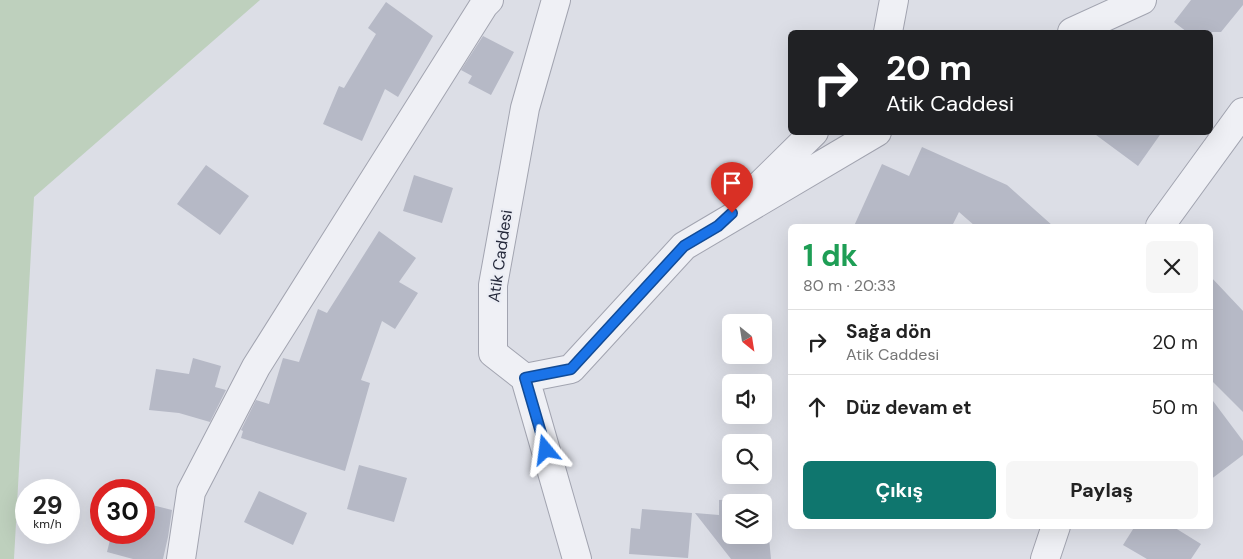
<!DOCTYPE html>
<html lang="tr">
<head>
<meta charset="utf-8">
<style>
	:root { --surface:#fff; --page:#f6f6f6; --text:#222; --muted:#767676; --line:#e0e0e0; --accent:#0f766e }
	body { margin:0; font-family:"DM Sans",sans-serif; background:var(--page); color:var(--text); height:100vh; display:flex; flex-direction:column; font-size:19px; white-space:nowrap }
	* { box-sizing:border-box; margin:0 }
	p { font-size:16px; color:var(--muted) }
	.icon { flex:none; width:28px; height:28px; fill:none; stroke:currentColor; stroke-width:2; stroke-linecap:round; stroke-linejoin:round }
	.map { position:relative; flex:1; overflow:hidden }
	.side { position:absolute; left:788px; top:224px; width:425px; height:305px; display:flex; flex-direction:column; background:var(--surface); border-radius:8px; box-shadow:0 5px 20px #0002 }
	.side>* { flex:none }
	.top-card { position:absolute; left:788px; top:30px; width:425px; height:105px; border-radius:8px; box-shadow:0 5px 20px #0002; background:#202124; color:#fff; overflow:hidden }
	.needle { width:32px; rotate:150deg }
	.tools { position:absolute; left:722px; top:314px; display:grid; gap:10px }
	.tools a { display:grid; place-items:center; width:50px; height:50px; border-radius:8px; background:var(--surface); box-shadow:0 5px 20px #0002; font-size:25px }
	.speed { position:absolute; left:15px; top:479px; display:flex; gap:10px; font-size:25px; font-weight:700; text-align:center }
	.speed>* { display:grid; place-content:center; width:65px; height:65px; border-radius:50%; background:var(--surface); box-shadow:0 5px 20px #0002; line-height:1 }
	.speed small { font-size:12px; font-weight:400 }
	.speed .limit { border:8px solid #d22; background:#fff; color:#111 }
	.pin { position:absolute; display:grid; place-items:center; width:42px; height:42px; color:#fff; margin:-51px -21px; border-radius:50% 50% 50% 0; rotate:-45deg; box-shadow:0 0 5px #0007 }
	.pin .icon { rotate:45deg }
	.me { position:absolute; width:55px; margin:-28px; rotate:344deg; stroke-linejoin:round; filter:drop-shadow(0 0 4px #0008) }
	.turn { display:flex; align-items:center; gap:18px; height:105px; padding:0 15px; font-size:22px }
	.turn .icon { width:65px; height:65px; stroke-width:2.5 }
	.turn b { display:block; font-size:35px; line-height:42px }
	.round { display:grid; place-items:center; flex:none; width:52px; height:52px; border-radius:8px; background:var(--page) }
	.overview { display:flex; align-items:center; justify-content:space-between; height:85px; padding:0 15px }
	h1 { font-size:30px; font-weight:700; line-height:38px; color:#1e9e55 }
	.primary-button { display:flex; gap:10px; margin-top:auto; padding:10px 15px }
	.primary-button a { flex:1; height:58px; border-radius:8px; background:var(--accent); color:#fff; font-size:20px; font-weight:700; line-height:58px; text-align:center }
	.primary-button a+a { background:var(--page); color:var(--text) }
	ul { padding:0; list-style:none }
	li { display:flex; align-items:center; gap:15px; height:65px; padding:0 15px; border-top:1px solid var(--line) }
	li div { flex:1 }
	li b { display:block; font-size:19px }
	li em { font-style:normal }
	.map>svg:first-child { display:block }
	.green { fill:#bed0bd }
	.building { fill:#b6b9c6; fill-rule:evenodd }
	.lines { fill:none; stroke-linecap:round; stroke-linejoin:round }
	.minor-casing { stroke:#a2a4b0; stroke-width:30 }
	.minor { stroke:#eff0f5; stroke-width:28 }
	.route-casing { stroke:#114b97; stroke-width:12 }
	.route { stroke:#1a73e8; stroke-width:9 }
	.labels { text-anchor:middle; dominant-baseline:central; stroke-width:4.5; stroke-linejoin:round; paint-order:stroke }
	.street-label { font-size:16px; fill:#262a3c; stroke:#ebedf4 }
</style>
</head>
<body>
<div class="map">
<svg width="1243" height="559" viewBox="0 0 1243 559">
	<rect width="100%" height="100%" fill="#dcdee6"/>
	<!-- green -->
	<path class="green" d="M0,0H260L34,197L14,559H0Z"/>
	<!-- building -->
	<path class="building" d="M1191,0H1243V5L1221,32H1187L1174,22Z
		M386,2L433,36L398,97L385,89L362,141L323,124L339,86L344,88L376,34L368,28Z
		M483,36L514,52L491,95L468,83L472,76L461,70Z
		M1092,132H1162L1138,166Z
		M922,147L1007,185L1053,226H975L959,212L952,226H854L882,164L909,176Z
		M206,165L249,196L220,235L177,204Z
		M414,175L453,188L442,223L403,211Z
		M379,231L416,258L399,282L418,293L395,329L382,321L361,380L370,383L345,471L241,438L243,431L241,430L256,400L269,404L283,358L299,362L318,309L327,313Z
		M1210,276L1243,311V412L1210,379Z
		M193,358L221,366L215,387L226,390L210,422L179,413L149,410L156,369L189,374Z
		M1210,397L1243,441V455L1210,480Z
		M359,465L407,478L394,522L347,509Z
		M259,491L307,513L293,545L244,522Z
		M765,497L771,559H731L695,513L719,515V500ZM731,502H764V535H731Z
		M144,503L172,510L168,537L163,559H133L107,552L112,532H144Z
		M642,509L692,513L688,558L629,554L631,528L640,529Z
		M1135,526H1172L1201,544L1191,559H1147L1123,545Z"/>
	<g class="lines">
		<!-- minor casing -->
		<g class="minor-casing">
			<path id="minor" d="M556,0L525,108L493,285V353L525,378L571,369L684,246L877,132
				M888,32L894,0
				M1072,32L1142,0
				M749,196L814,132
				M1160,226L1243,112
				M525,378L577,559
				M181,559L191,492L256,367L484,5L489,0
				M1045,559L1056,526"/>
		</g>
		<!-- minor -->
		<use href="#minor" class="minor"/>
	</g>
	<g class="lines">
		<!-- route casing -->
		<g class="route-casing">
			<path id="route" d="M546,450L525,378L571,369L684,246L718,226L732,213"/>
		</g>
		<!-- route -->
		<use href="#route" class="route"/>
	</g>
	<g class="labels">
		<!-- street labels -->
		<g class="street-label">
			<text transform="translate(500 256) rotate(-82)">Atik Caddesi</text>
		</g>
	</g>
</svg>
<div class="tools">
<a><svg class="needle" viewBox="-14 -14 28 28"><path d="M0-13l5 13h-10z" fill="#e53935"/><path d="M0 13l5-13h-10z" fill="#767676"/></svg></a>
<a><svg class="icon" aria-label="sound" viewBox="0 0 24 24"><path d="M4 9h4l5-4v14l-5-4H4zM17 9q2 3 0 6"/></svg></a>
<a><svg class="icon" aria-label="search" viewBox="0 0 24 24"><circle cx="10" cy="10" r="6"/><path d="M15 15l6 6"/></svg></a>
<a><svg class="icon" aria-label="layers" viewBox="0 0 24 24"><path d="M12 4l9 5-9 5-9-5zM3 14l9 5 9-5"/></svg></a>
</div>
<div class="speed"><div>29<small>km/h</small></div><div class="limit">30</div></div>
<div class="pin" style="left:732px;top:213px;background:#d93025"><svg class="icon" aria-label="arrive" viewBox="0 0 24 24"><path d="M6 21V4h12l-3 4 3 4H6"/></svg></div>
<svg class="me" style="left:546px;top:450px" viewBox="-20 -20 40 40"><path d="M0-17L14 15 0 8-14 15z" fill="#1a73e8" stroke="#fff" stroke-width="4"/></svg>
<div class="top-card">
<div class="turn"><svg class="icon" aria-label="right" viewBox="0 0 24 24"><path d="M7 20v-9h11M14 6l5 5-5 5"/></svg><div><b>20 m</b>Atik Caddesi</div></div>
</div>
<section class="side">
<div class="overview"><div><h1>1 dk</h1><p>80 m · 20:33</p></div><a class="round"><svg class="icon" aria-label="close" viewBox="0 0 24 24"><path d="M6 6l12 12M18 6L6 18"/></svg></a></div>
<ul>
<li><svg class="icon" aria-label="right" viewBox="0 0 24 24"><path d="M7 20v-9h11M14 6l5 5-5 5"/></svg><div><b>Sağa dön</b><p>Atik Caddesi</p></div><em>20 m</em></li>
<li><svg class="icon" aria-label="ahead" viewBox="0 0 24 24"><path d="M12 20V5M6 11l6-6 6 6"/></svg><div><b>Düz devam et</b></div><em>50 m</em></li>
</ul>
<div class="primary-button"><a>Çıkış</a><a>Paylaş</a></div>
</section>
</div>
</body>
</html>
